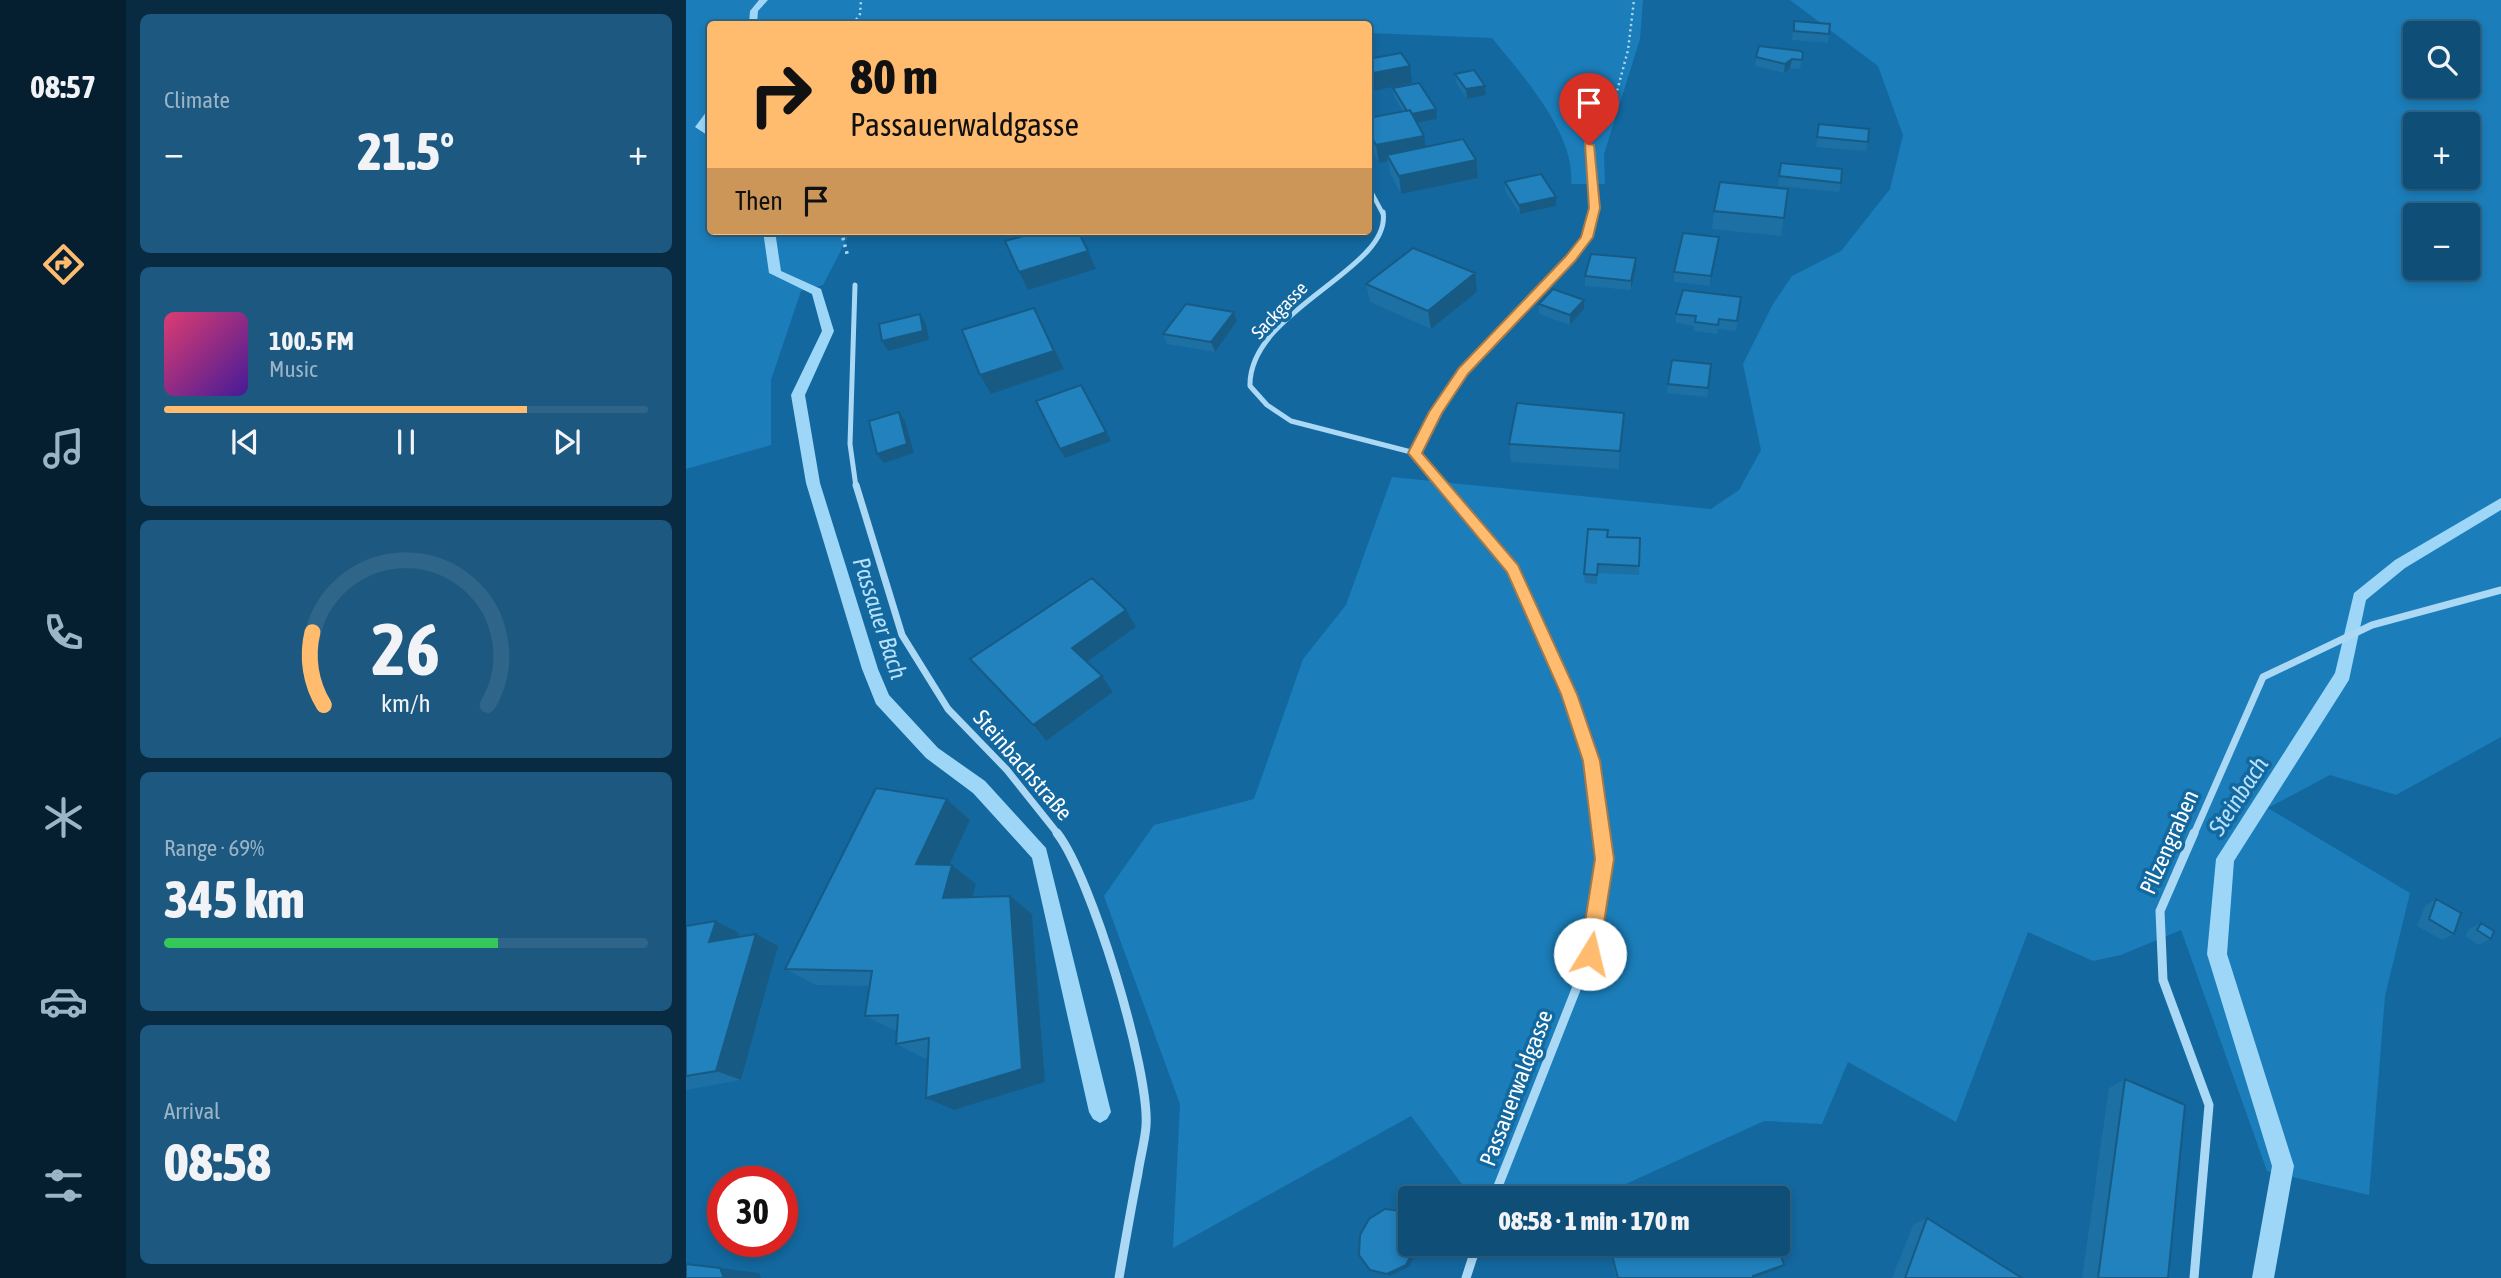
<!DOCTYPE html>
<html lang="en">
<head>
<meta charset="utf-8">
<style>
  body { margin:0; font-family:"Asap Condensed",sans-serif; background:#1c587f; color:#f1f3f6; height:100vh; display:flex; flex-direction:column; font-size:26px; white-space:nowrap }
  * { box-sizing:border-box; margin:0 }
  p { font-size:23px; color:#9bb4c6 }
  .icon { flex:none; width:38px; height:38px; fill:none; stroke:currentColor; stroke-width:2; stroke-linecap:round; stroke-linejoin:round }
  .map { position:relative; flex:1; overflow:hidden }
  .sheet { display:flex; flex-direction:column; gap:14px; padding:14px; background:#082b41; width:560px }
  .sheet>* { flex:none }
  .top-card { position:absolute; left:21px; top:21px; width:665px; height:214px; border-radius:7px; box-shadow:0 4px 10px #0003,0 0 0 2px #2e6589; background:#ffbc6e; color:#111; overflow:hidden }
  .controls { position:absolute; left:1717px; top:21px; display:grid; gap:14px }
  .controls a { display:grid; place-items:center; width:77px; height:77px; border-radius:7px; background:#0e4e77; box-shadow:0 4px 10px #0003,0 0 0 2px #2e6589; font-size:35px }
  .speed { position:absolute; left:21px; top:1166px; display:flex; gap:14px; font-size:35px; font-weight:700; text-align:center }
  .speed>* { display:grid; place-content:center; width:91px; height:91px; border-radius:50%; background:#0e4e77; box-shadow:0 4px 10px #0003,0 0 0 2px #2e6589; line-height:1 }
  .speed .limit { border:10px solid #d22; background:#fff; color:#111 }
  .pin { position:absolute; display:grid; place-items:center; width:60px; height:60px; color:#fff; margin:-72px -30px; border-radius:50% 50% 50% 0; rotate:-45deg; box-shadow:0 0 7px #0007 }
  .pin .icon { rotate:45deg }
  .me { position:absolute; width:77px; margin:-38px; rotate:9deg; stroke-linejoin:round; filter:drop-shadow(0 0 5px #0008) }
  .turn { display:flex; align-items:center; gap:24px; height:147px; padding:0 28px; font-size:32px }
  .turn .icon { width:91px; height:91px; stroke-width:2.5 }
  .turn b { display:block; font-size:49px; line-height:60px }
  .then { display:flex; align-items:center; height:66px; padding:0 28px; background:#0003; gap:14px; font-size:26px }
  .big { font-size:52px; font-weight:800; line-height:1.1 }
  .sheet .card { flex:1; display:flex; flex-direction:column; justify-content:center; gap:10px; min-width:0; padding:0 24px; border-radius:10px; background:#1c587f }
  .sheet .dial { align-items:center; gap:0 }
  .dial svg { height:182px; overflow:visible; fill:none; stroke:#2e6589; stroke-width:7; stroke-linecap:round; text-anchor:middle }
  .dial text { fill:#f1f3f6; stroke:none }
  .song { display:flex; align-items:center; gap:21px }
  .cover { width:84px; height:84px; border-radius:10px; background:linear-gradient(135deg,hsl(340 70% 55%),hsl(260 70% 35%)) }
  .played { height:7px; border-radius:4px; background:linear-gradient(90deg,#ffbc6e 75%,#2e6589 75%) }
  .keys { display:flex; justify-content:space-around; direction:ltr }
  .heat { display:flex; justify-content:space-between; align-items:center; font-size:38px; direction:ltr }
  .charge { height:10px; border-radius:5px; background:linear-gradient(90deg,#34c759 69%,#2e6589 0) }
  .trip { position:absolute; left:712px; top:1186px; width:392px; height:70px; border-radius:7px; background:#0e4e77; box-shadow:0 4px 10px #0003,0 0 0 2px #2e6589; font-weight:800; line-height:70px; text-align:center }
  main { display:flex; flex:1; min-height:0 }
  .menu { display:flex; flex-direction:column; width:126px; justify-content:space-around; align-items:center; background:#061f30; color:#9bb4c6 }
  .menu .icon { width:49px; height:49px }
  .menu .on { color:#ffbc6e }
  .menu b { font-size:32px; color:#f1f3f6 }
  .map>svg:first-child { display:block }
</style>
</head>
<body>
<main>
<nav class="menu">
<b>08:57</b>
<svg class="icon on" aria-label="directions" viewBox="0 0 24 24"><path d="M12 3l9 9-9 9-9-9zM9 14v-3h6M13 9l2 2-2 2"/></svg>
<svg class="icon" aria-label="music" viewBox="0 0 24 24"><path d="M9 18V5l10-2v13"/><circle cx="6" cy="18" r="3"/><circle cx="16" cy="16" r="3"/></svg>
<svg class="icon" aria-label="phone" viewBox="0 0 24 24"><path d="M5 4h4l2 5-3 2q2 4 5 5l2-3 5 2v4C11 20 4 13 5 4z"/></svg>
<svg class="icon" aria-label="climate" viewBox="0 0 24 24"><path d="M12 3v18M4 7l16 10M4 17L20 7"/></svg>
<svg class="icon" aria-label="car" viewBox="0 0 24 24"><path d="M5 17H2v-5l4-1 3-4h7l3 4 3 1v5h-3M9 17h6M6 11h13"/><circle cx="7" cy="17" r="2"/><circle cx="17" cy="17" r="2"/></svg>
<svg class="icon" aria-label="filters" viewBox="0 0 24 24"><path d="M4 7h16M4 17h16"/><circle cx="9" cy="7" r="2"/><circle cx="15" cy="17" r="2"/></svg>
</nav>
<section class="sheet">
<div class="card"><p>Climate</p>
<div class="heat"><a>−</a><b class="big">21.5°</b><a>+</a></div>
</div>
<div class="card">
<div class="song"><i class="cover"></i><div><b>100.5 FM</b><p>Music</p></div></div>
<div class="played"></div>
<div class="keys"><svg class="icon" aria-label="previous" viewBox="0 0 24 24"><path d="M18 5L8 12l10 7zM5 5v14"/></svg><svg class="icon" aria-label="pause" viewBox="0 0 24 24"><path d="M8 5v14M16 5v14"/></svg><svg class="icon" aria-label="next" viewBox="0 0 24 24"><path d="M6 5l10 7-10 7zM19 5v14"/></svg></div>
</div>
<div class="card dial"><svg viewBox="0 0 100 80">
<path d="M14 69A42 42 0 1 1 86 69"/>
<path d="M14 69A42 42 0 0 1 9 37" stroke="#ffbc6e"/>
<text x="50" y="56" font-size="32" font-weight="700">26</text>
<text x="50" y="72" font-size="11">km/h</text>
</svg></div>
<div class="card"><p>Range · 69%</p><b class="big">345 km</b><div class="charge"></div></div>
<div class="card"><p>Arrival</p><b class="big">08:58</b></div>
</section>
<div class="map">
<svg width="1815" height="1278" viewBox="0 0 1815 1278">
  <rect width="100%" height="100%" fill="#13689f"/>
  <path fill="#1b7db9" fill-rule="evenodd" d="M0 0H957L954 39 918 154 919 184H885C890 134 836 75 806 38L683 33 682 24H24V231H165L137 285 115 291 85 380V445L0 469Z
    M1104 0H1815V737L1710 795 1644 775 1582 808 1724 893 1699 996 1683 1195 1581 1171 1495 930 1435 955 1407 961 1342 932 1270 1122 1162 1062 1136 1124 1078 1121 907 1199H787L725 1116 487 1248 494 1104 418 896 468 825 568 799 617 659 660 605 706 477 1025 509 1053 490 1075 450 1057 364 1087 304 1106 276 1155 251 1204 189 1217 135 1192 66ZM1729 33H1782V86H1729ZM1729 124H1782V177H1729ZM1729 215H1782V268H1729Z"/>
  <g fill="none" stroke-linecap="round" stroke-linejoin="round">
    <path fill="#9dd6f7" fill-rule="evenodd" d="M73 0H82L72 11 71 24H63L64 11Z
      M24 110V119L20 126 24 130V137L9 127 21 111Z
      M77 231H89L95 271 135 289 148 331 119 395 134 483 192 669 203 695 252 748 299 781 360 848 425 1112 421 1119 414 1123 407 1119 403 1112 346 858 287 793 240 758 190 704 176 669 120 483 105 395 136 331 126 294 83 273Z
      M1815 498V510L1719 568 1680 600 1663 680 1548 861 1541 954 1608 1166 1588 1278H1566L1586 1166 1521 954 1530 859 1649 673 1668 593 1709 560Z"/>
    <path stroke="#abd8f4" stroke-width="2.5" stroke-dasharray="2 3.5" stroke-linecap="butt" d="M167 24 174 14 175 0
      M920 121 925 114 942 50 948 0"/>
    <path stroke="#abd8f4" stroke-width="3.5" stroke-dasharray="2.5 4.5" stroke-linecap="butt" d="M155 231 162 257"/>
    <path stroke="#abd8f4" stroke-width="4.5" d="M903 145 908 214
      M682 186 697 214"/>
    <path stroke="#abd8f4" stroke-width="5" d="M697 212C707 269 562 310 564 386L581 405 605 421 729 453
      M169 285 164 444 170 487
      M757 487 729 453 749 412 777 371 884 259 901 237 908 212"/>
    <path stroke="#abd8f4" stroke-width="7" d="M170 485 216 635 262 709 321 770 372 834
      M756 485 827 569 883 694 906 761 916 834
      M1508 834 1577 677 1686 625 1815 590"/>
    <path stroke="#abd8f4" stroke-width="9" d="M371 833C405 876 464 1071 460 1126 459 1141 454 1158 452 1173 445 1208 439 1243 433 1278
      M807 1199 904 954 919 859 916 833
      M780 1278 791 1244
      M1508 1278 1523 1105 1477 980 1474 911 1508 833"/>
  </g>
  <path fill="#1c70a3" d="M1108 21 1143 34 1142 43 1106 40Z
    M1117 53 1114 69 1104 68 1098 73 1069 66 1070 57Z
    M769 74 799 86 800 95 781 99 770 83Z
    M707 88 751 119 731 123 740 147 792 178 715 194 704 173 702 161 693 163 682 142V118L717 111 708 97Z
    M1133 124 1182 142 1180 151 1130 147Z
    M1095 163 1155 183 1153 192 1092 186Z
    M819 182 870 206 834 214 819 191Z
    M1102 189 1095 236 1026 229 1028 211Z
    M1032 247 1024 286 988 282V272Z
    M950 258V267L945 290 899 286V276Z
    M680 284 791 292 745 329 684 302Z
    M1055 297 1050 331 1032 329 1031 334 1008 331V326L990 323V314Z
    M898 300V309L884 325 853 314V304Z
    M548 312 551 321 529 352 481 344 477 334Z
    M1025 364 1021 397 981 393 982 384Z
    M938 413 937 431 933 469 825 462 823 444Z
    M922 537 954 538 953 575 912 573 911 584 899 583 898 574Z
    M450 627 401 662 427 692 360 741 284 659Z
    M261 799 284 820 263 865H266L290 884 286 897 346 914 359 1082 268 1110 240 1098 242 1057 238 1058 210 1044 211 1030H208L179 1016 184 986 130 985 99 969Z
    M1750 899 1768 934 1756 940 1731 926 1739 906Z
    M30 921 53 933 52 937 92 946 55 1080 0 1090V926Z
    M1795 923 1805 939 1792 945 1779 936 1783 929Z
    M1439 1079 1482 1278H1396L1423 1088Z
    M1241 1218 1336 1278H1206L1227 1225Z
    M922 1244H1091L1092 1269 1067 1278H930Z"/>
  <path fill="#175b85" d="M1106 59 1104 68 1098 73 1099 64Z
    M724 66 726 83 682 92V74Z
    M799 86 800 95 781 99 780 89Z
    M750 109 751 119 725 124 723 115Z
    M738 136 741 154 701 155 702 161 693 163 690 145Z
    M790 160 792 178 715 194 713 176Z
    M870 197V206L834 214 833 205Z
    M1033 237 1032 247 1024 286 1025 276Z
    M402 251 410 269 342 290 333 272Z
    M950 258V267L945 290V281Z
    M789 273 791 292 745 329 742 311Z
    M898 300V309L884 325V315Z
    M348 308 378 369 305 394 294 375Z
    M548 312 551 321 529 352 525 342Z
    M234 314 240 324 243 340 202 351 196 341Z
    M213 412 219 421 228 453 198 463 191 454Z
    M938 413 937 431 933 469 934 451Z
    M420 432 425 441 379 458 374 449Z
    M440 610 450 627 398 664 386 648Z
    M416 676 427 692 360 741 347 725Z
    M261 799 284 820 255 883 230 864Z
    M266 865 290 884 281 916 257 898Z
    M324 896 346 914 359 1082 268 1110 240 1098Z
    M30 921 53 933 47 954 23 942Z
    M70 934 92 946 55 1080 30 1071Z
    M730 1244H732L733 1247 723 1267 704 1276 701 1274Z
    M1098 1265 1092 1269 1067 1278V1276Z
    M34 1268 73 1273 75 1278H38Z"/>
  <path fill="#2182be" stroke="#175b85" stroke-width="2" d="M1108 21 1144 24 1143 34 1108 31Z
    M1073 46 1115 51 1117 53 1116 60 1106 59 1099 64 1070 57Z
    M682 48 688 58 715 53 724 66 682 74Z
    M788 70 799 86 780 89 769 74Z
    M733 83 750 109 726 114 724 110 721 111 707 88Z
    M724 110 738 136 690 145 682 131V118Z
    M1133 124 1183 129 1182 142 1131 137Z
    M777 139 790 160 713 176 701 155Z
    M1095 163 1156 169 1155 183 1093 176Z
    M855 174 870 197 833 205 819 182Z
    M1034 182 1102 189 1098 218 1028 211Z
    M356 231H392L402 251 333 272 319 241Z
    M997 233 1033 237 1025 276 988 272Z
    M727 248 789 273 742 311 680 284Z
    M905 254 950 258 945 281 899 276Z
    M867 289 898 300 884 315 853 304Z
    M997 290 1055 297 1051 321 1033 319 1032 325 1009 322 1010 316 990 314Z
    M500 304 548 312 525 342 477 334Z
    M348 308 368 351 294 375 276 330Z
    M234 314 237 331 196 341 193 324Z
    M986 360 1025 364 1022 388 982 384Z
    M395 385 420 432 374 449 350 401Z
    M831 403 938 413 934 451 823 444Z
    M213 412 221 444 191 454 183 421Z
    M902 529 922 530 921 537 954 538 953 566 912 564 911 575 898 574Z
    M406 578 440 610 386 648 416 676 347 725 284 659Z
    M190 788 261 799 230 864 266 865 257 898 324 896 336 1069 240 1098 243 1038 210 1044 212 1015 179 1016 186 971 99 969Z
    M1750 899 1775 913 1768 934 1743 919Z
    M30 921 23 942 70 934 30 1071 0 1076V926Z
    M1795 923 1808 931 1805 939 1791 930Z
    M1439 1079 1499 1105 1482 1278H1412Z
    M1073 1190 1076 1199H1045Z
    M699 1209 715 1211 724 1221V1244L730 1245 720 1265 701 1274 684 1270 673 1255 674 1235 683 1219Z
    M1241 1218 1336 1278H1219Z
    M923 1244H1091L1098 1265 1067 1276V1278H932Z
    M0 1264 34 1268 38 1278H0Z"/>
  <path fill="#ffbc6e" stroke="#a67a48" stroke-width="2" d="M899 143 908 145 914 208 907 237 889 261 782 374 756 413 736 453 832 565 891 694 914 761 928 859 913 954 911 960 904 963 897 960 894 954 909 859 897 761 875 694 821 572 722 453 743 412 773 368 880 256 895 237 903 208Z"/>
  <g text-anchor="middle" dominant-baseline="central" stroke-width="7" stroke-linejoin="round" paint-order="stroke">
    <g font-size="19" fill="#fff" stroke="#13689f">
      <text transform="translate(593 310) rotate(-46)">Sackgasse</text>
    </g>
    <g font-size="23" fill="#fff" stroke="#13689f">
      <text transform="translate(337 765) rotate(49)">Steinbachstraße</text>
      <text transform="translate(1483 842) rotate(-66)">Pilzengraben</text>
      <text transform="translate(830 1088) rotate(-69)">Passauerwaldgasse</text>
    </g>
    <g font-size="24" font-style="italic" fill="#b7e1fa" stroke="#13689f">
      <text transform="translate(194 618) rotate(72)">Passauer Bach</text>
      <text transform="translate(1552 796) rotate(-57)">Steinbach</text>
    </g>
  </g>
</svg>
<div class="controls">
<a><svg class="icon" aria-label="search" viewBox="0 0 24 24"><circle cx="10" cy="10" r="6"/><path d="M15 15l6 6"/></svg></a>
<a>+</a>
<a>−</a>
</div>
<div class="speed"><div class="limit">30</div></div>
<div class="pin" style="left:903px;top:145px;background:#d93025"><svg class="icon" aria-label="arrive" viewBox="0 0 24 24"><path d="M6 21V4h12l-3 4 3 4H6"/></svg></div>
<svg class="me" style="left:904px;top:954px" viewBox="-20 -20 40 40"><circle r="19" fill="#fff"/><path d="M0-13L10 11 0 6-10 11z" fill="#ffbc6e"/></svg>
<div class="trip">08:58 · 1 min · 170 m</div>
<div class="top-card">
<div class="turn"><svg class="icon" aria-label="right" viewBox="0 0 24 24"><path d="M7 20v-9h11M14 6l5 5-5 5"/></svg><div><b>80 m</b>Passauerwaldgasse</div></div>
<div class="then">Then<svg class="icon" aria-label="arrive" viewBox="0 0 24 24"><path d="M6 21V4h12l-3 4 3 4H6"/></svg></div>
</div>
</div>
</main>
</body>
</html>
